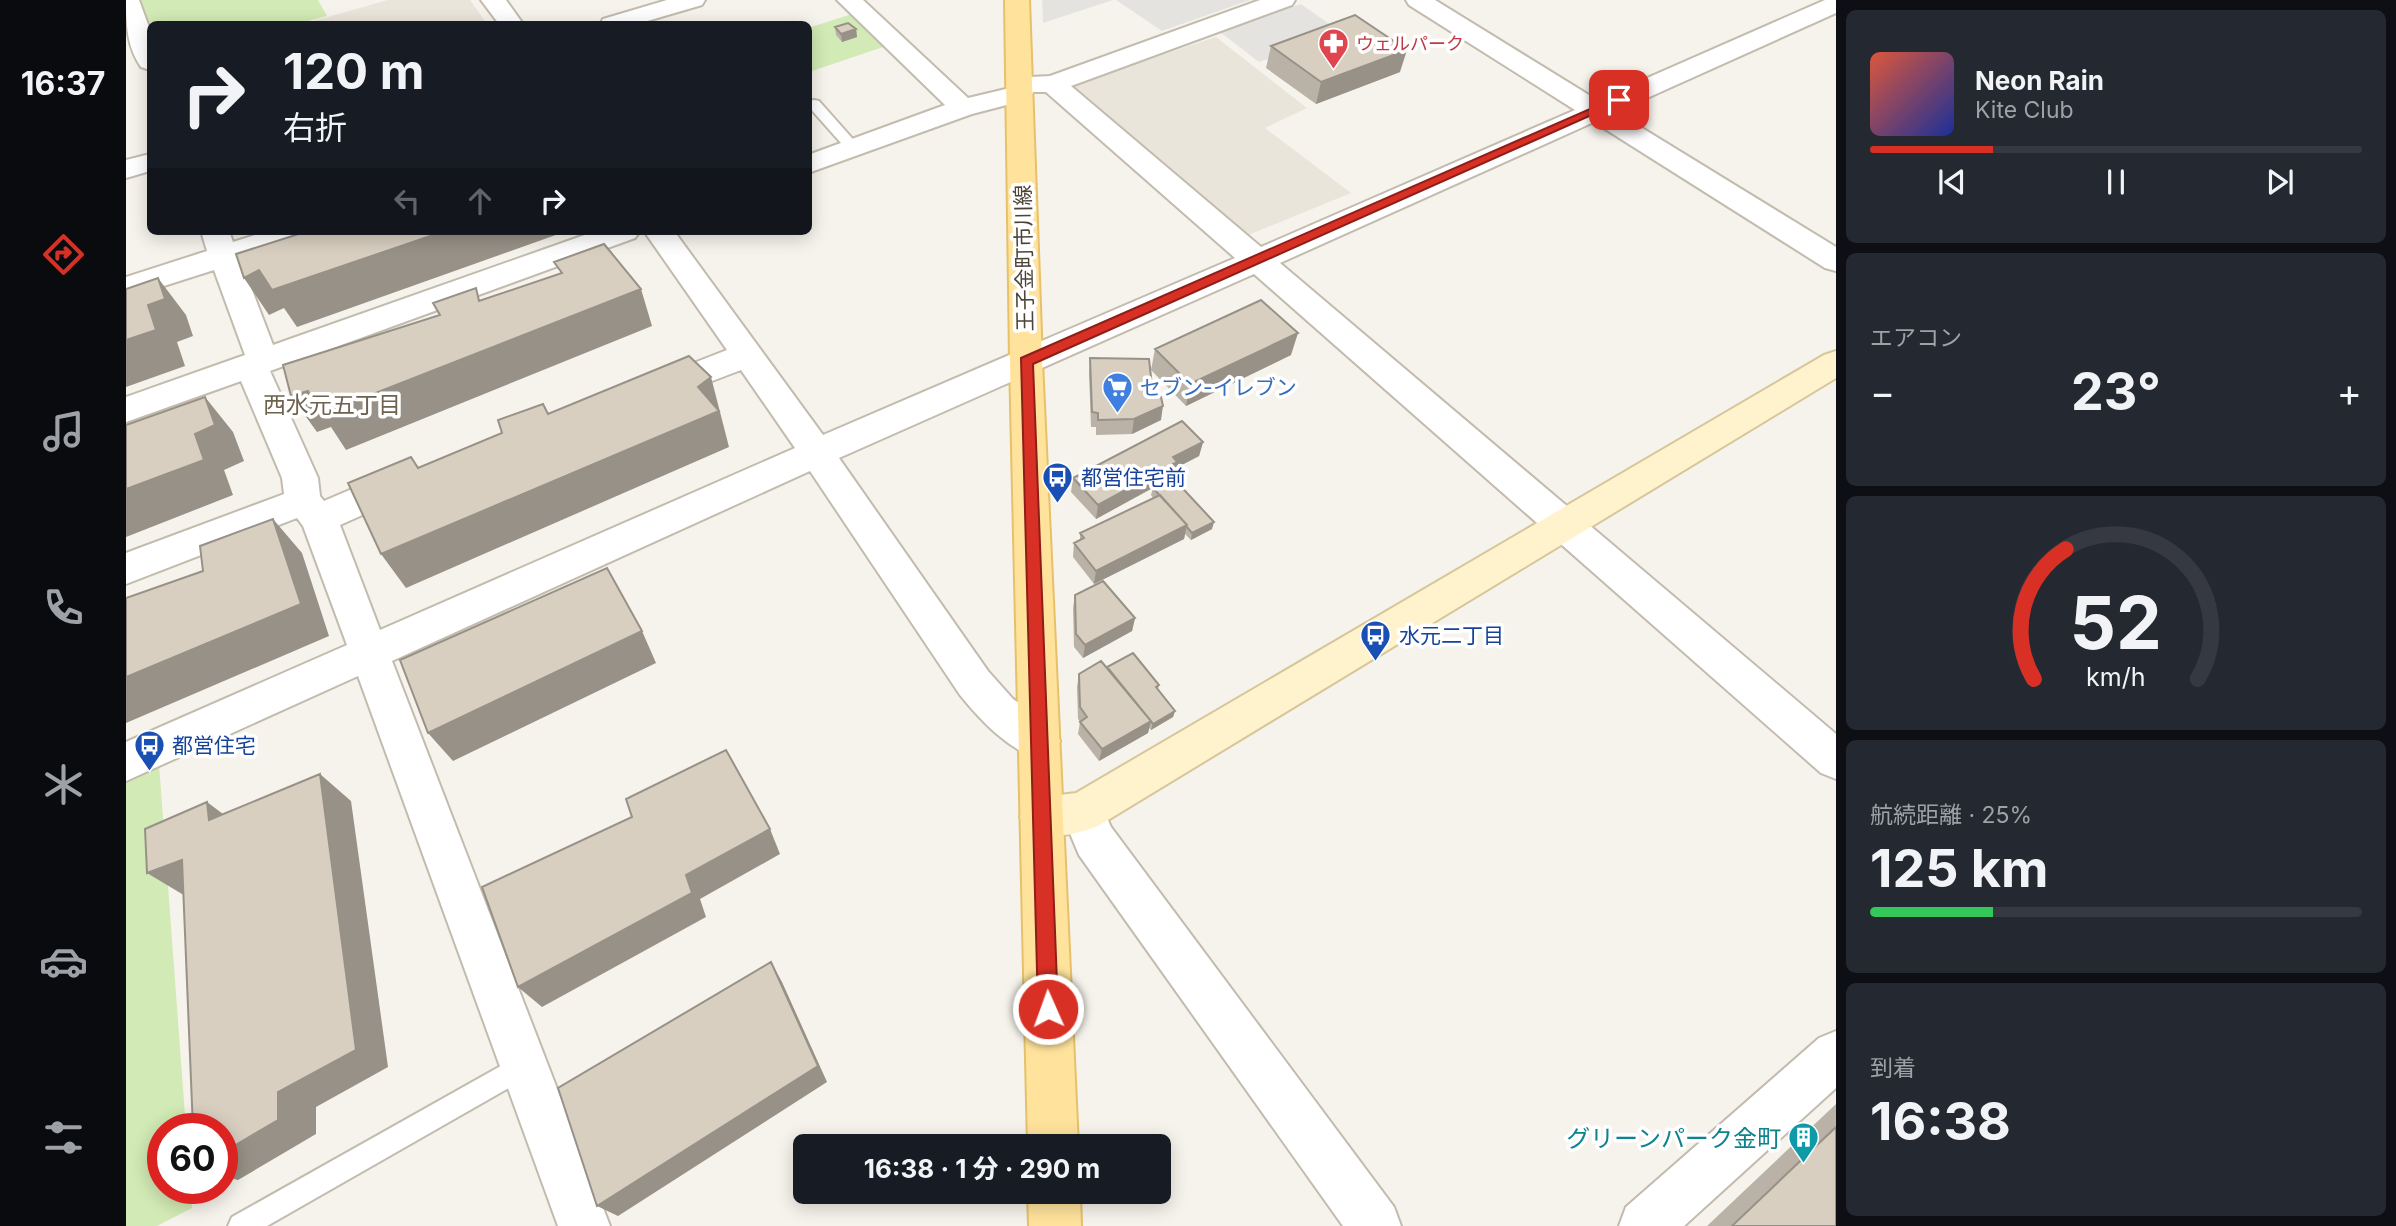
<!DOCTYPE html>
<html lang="ja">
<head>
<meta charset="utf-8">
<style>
  body { margin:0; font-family:Inter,"Noto Sans JP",sans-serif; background:#242831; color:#f1f3f6; height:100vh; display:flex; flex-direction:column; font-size:26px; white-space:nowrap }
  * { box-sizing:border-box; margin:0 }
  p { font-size:23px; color:#9ea1a6 }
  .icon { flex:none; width:38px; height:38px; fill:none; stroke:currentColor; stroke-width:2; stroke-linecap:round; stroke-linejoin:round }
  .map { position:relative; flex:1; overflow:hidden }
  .drawer { display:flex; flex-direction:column; gap:10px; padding:10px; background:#0d0f14; width:560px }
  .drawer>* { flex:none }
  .banner { position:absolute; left:21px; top:21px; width:665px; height:214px; border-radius:10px; box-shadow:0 4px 18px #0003; background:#171b24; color:#f1f3f6; overflow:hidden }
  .speed { position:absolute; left:21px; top:1113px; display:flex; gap:14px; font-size:35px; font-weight:700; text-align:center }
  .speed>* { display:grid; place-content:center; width:91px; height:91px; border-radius:50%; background:#171b24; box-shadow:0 4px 18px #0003; line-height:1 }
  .speed .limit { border:10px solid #d22; background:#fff; color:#111 }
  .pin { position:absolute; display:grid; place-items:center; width:60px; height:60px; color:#fff; margin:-30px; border-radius:14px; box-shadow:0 4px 10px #0006 }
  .me { position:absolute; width:77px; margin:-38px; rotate:358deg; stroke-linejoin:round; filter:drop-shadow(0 0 5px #0008) }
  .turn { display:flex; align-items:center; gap:24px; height:147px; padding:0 21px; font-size:32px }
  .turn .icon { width:91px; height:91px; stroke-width:2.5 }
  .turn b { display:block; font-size:49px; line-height:60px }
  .lanes { display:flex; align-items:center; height:66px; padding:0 21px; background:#0003; justify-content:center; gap:35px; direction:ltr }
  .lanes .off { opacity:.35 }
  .big { font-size:52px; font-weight:700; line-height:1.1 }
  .drawer .tile { flex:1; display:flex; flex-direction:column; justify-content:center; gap:10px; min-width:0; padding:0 24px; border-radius:10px; background:#242831 }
  .drawer .dial { align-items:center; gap:0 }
  .dial svg { height:182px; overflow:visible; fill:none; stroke:#363941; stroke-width:7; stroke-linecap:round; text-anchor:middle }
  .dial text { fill:#f1f3f6; stroke:none }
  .song { display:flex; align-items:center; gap:21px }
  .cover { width:84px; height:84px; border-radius:10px; background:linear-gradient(135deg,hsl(10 70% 55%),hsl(230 70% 35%)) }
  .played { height:7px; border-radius:4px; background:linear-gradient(90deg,#d93025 25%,#363941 25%) }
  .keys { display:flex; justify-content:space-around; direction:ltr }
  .heat { display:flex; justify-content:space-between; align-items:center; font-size:38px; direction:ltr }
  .charge { height:10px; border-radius:5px; background:linear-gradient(90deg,#34c759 25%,#363941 0) }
  .trip { position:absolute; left:667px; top:1134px; width:378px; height:70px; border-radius:10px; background:#171b24; box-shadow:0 4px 18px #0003; font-weight:700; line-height:70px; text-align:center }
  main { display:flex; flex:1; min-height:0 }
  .tab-bar { display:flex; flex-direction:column; width:126px; justify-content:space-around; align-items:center; background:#090b0e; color:#9ea1a6 }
  .tab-bar .icon { width:49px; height:49px }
  .tab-bar .selected { color:#d93025 }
  .tab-bar b { font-size:32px; color:#f1f3f6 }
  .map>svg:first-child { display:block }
</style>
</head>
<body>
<main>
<nav class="tab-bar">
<b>16:37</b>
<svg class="icon selected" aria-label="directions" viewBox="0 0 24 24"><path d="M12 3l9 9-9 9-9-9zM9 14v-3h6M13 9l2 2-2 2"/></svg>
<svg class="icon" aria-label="music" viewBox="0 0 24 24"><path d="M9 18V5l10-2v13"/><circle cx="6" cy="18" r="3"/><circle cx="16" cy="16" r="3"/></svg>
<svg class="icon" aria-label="phone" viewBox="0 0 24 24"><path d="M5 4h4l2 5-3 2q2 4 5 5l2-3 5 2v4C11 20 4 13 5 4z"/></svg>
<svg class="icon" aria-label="climate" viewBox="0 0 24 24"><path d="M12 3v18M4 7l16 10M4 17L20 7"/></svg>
<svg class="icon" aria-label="car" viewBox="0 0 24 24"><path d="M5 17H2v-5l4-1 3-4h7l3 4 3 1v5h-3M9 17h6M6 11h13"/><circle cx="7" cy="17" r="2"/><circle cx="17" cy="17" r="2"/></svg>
<svg class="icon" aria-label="filters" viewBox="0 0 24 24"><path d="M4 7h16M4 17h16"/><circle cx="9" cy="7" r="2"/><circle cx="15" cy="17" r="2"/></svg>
</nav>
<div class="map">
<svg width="1710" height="1226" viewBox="0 0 1710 1226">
  <rect width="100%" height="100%" fill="#f6f3ec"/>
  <path fill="#eae5da" d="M262 0H344L361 24H177Z
    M1090 37 1181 108 1139 128 1225 193 1120 236 946 85Z"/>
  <path fill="#d2eab5" d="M12 0H192L201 16 171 24H24V34Z
    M726 14 757 47 683 72 682 28Z
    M33 764 60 1129H37V1188H65L66 1208 31 1226H0V779Z"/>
  <path fill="#e5e3e0" d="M916 0H987L917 23Z
    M990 0H1124L1036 31Z
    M1175 4 1216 33 1133 62 1094 32Z"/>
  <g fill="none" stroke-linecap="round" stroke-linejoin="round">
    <defs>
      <path id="lane" d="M688 100 693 101 733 146V152H723L683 107V101Z
        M398 1053 407 1056 410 1065 407 1074 141 1226H102L106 1217Z"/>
      <path id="street" d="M0 0H13L24 30V70L15 67C1 47 0 24 0 0Z
        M355 0H380L397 24H373Z
        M541 0H579L576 5 511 24H474L477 19Z
        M711 0H737L842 98 884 88 881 84 885 78 924 76 1134 0H1169L1166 5 945 86 1135 247 1449 110 1283 5 1280 0H1309L1471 100 1699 0H1710V13L1490 112 1710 247V271L1699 268 1468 122 1154 263 1710 734V779L1695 773 1128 274 713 458 862 671 887 699 928 728 934 741 928 754 913 760C880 747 856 722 834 695L684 471 266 661 484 1226H432L232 676 0 781V742L221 645 177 526 171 518 0 584V553L158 494 156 478 115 381 0 422V397L119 355 88 270 0 298V277L81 251 75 231H103L107 242 142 231H188L183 238 115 261 147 345 470 231H514L509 238 144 371 192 478 194 496 198 501 277 467 290 471 295 481 290 491 214 525 254 630 669 448 615 370 531 402 519 398 514 390 519 382 601 350 518 231H548L697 435 1109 258 920 92H907L904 99 846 114 682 173V155L819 105Z
        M24 154V171L0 178V160Z
        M957 792 972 798 985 827 1268 1207 1275 1226H1217L953 855 935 812 942 798Z
        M1710 1031V1088L1558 1226H1493L1500 1207 1693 1038Z"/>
      <path id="secondary" d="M1710 351V378L972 826C949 835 924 840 901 831L894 817 901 803 916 797 950 793 1698 355Z"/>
      <path id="primary" d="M879 0H903L916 361 952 1146H902L884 361Z
        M902 1192H954L955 1226H903Z"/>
    </defs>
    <use href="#lane" stroke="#c2bbae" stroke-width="4"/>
    <use href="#street" stroke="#c2bbae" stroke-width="4"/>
    <use href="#secondary" stroke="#d6c79b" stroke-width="4"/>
    <use href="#primary" stroke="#e6c16a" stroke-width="4"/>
    <use href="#lane" fill="#fff" fill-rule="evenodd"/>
    <use href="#street" fill="#fff" fill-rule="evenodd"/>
    <use href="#secondary" fill="#fff3cd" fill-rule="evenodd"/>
    <use href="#primary" fill="#ffe39c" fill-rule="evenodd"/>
  </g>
  <path fill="#bab2a6" d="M709 27 730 29 731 37 716 42 710 35Z
    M1145 46 1274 72 1190 104 1140 68Z
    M1029 349 1165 355 1060 406 1025 370Z
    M964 358 1027 395 1035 420 1006 434 970 435V427H965L963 373Z
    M1077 442 1073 456 1050 468 1048 476 1027 488 1086 529 1065 540 1059 534 1058 539 968 584 947 557 948 543 954 541V533L1027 498 1025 495 1027 488 970 519 945 492 947 478Z
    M949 595 1009 618 1006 631 957 658 948 647 947 608Z
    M981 668 1033 685 1032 690 1049 711 1047 717 1025 730 1023 728 1022 733 973 761 952 734 954 722 952 719 951 687 953 674Z
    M1710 1104V1226H1581Z"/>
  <path fill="#979187" d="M730 29 731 37 716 42 715 34Z
    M1281 50 1274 72 1190 104 1195 82Z
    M319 231H441L171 327 158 308 143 315 118 278 133 270Z
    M32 278 60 315 67 336 51 342 59 366 0 387V340L22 305Z
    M515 289 526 326 220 450 205 427 191 432 165 396Z
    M1172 333 1165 355 1060 406 1064 384Z
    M585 377 603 447 280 588 255 554 572 387Z
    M79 397 107 432 118 461 98 470 107 495 0 537V489L69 434Z
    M1037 406 1035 420 1006 434 1008 419Z
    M1077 442 1073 456 1050 468 1048 476 970 519 972 505 1047 457Z
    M147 519 176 553 203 636 0 723V677Z
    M1088 522 1086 529 1065 540 1066 533Z
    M1061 525 1058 539 968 584 970 571Z
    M1009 618 1006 631 957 658 959 645Z
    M516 631 530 663 327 761 302 733Z
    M1049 711 1047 717 1025 730 1027 724Z
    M1025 721 1022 733 973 761 976 749Z
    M194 774 225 801 262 1067 190 1107V1134L112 1180 96 1176V1153Z
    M81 802 117 829 83 820Z
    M644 829 654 854 574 899 580 917 416 1007 392 987 560 875Z
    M56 860 61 897 21 873Z
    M645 962 656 982 701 1082 492 1216 471 1206Z"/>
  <path fill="#d8cfc1" stroke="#979187" stroke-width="2" d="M1229 15 1281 50 1195 82 1145 46Z
    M722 23 730 29 715 34 709 27Z
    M182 231H319L146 290 133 270 118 278 110 254Z
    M478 244 515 289 196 414 182 391 165 396 157 365 314 315 307 303 350 288 353 301 436 273 428 262Z
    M32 278 39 299 22 305 30 330 0 340V289Z
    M1135 300 1172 333 1064 384 1029 349Z
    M563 356 585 377 572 387 593 411 255 554 222 483 285 457 292 468 376 433 372 420 417 404 422 414Z
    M964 358 1023 359 1027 395 1035 397 1037 406 1008 419 972 420V413L966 412Z
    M79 397 89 425 69 434 78 460 0 489V425Z
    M1056 421 1077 442 1047 457 1051 462 972 505 947 478Z
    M1047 478 1088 522 1066 533 1060 526 1061 525 1027 488Z
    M1034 495 1061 525 970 571 948 543 958 538 954 533Z
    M147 519 175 604 0 677V598L77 571 74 546Z
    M481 568 516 631 302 733 274 660Z
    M977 581 1009 618 959 645 950 634 949 595Z
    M1007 653 1033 685 1030 687 1049 711 1027 724 1025 721 981 667Z
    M975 661 1025 721 976 749 954 722 961 717 954 707 953 674Z
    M600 750 644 829 560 875 566 893 392 987 356 887 506 817 500 799Z
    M194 774 230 1050 152 1092V1120L96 1153V1129H67L56 860 21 873 19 829 81 802 83 820Z
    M645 962 692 1066 471 1206 432 1088Z
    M1710 1127V1226H1606Z"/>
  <path fill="#d93025" stroke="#8d1f18" stroke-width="2" d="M1489 98 1499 100 907 364 932 1009 929 1016 922 1019 915 1016 912 1009 895 358Z"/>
  <defs>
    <symbol id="pharmacy-pin" viewBox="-11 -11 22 30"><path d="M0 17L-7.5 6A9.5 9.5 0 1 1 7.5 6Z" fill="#e0444e" stroke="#fff"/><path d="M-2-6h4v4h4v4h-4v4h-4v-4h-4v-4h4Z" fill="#fff"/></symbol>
    <symbol id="supermarket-pin" viewBox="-11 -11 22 30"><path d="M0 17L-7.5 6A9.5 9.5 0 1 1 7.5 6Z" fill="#3f7fe0" stroke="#fff"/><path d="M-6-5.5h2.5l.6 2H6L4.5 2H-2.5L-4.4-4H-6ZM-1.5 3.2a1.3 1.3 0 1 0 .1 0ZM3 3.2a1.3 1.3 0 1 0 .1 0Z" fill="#fff"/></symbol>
    <symbol id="bus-pin" viewBox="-11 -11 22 30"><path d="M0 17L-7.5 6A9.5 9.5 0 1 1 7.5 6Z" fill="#1a4fb4" stroke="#fff"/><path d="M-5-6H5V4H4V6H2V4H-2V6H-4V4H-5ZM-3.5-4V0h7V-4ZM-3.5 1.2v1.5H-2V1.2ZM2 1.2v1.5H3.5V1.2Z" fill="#fff"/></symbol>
    <symbol id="building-pin" viewBox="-11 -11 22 30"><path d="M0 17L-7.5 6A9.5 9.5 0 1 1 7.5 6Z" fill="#0f9aa8" stroke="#fff"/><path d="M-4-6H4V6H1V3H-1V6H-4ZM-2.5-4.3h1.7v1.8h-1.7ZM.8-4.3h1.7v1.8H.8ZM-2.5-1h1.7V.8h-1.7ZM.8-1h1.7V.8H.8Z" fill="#fff"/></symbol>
  </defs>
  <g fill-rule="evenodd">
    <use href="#pharmacy-pin" x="1190" y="26" width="35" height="47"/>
    <use href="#supermarket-pin" x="974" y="370" width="35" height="47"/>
    <use href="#bus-pin" x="914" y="460" width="35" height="47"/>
    <use href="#bus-pin" x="1232" y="618" width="35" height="47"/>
    <use href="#bus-pin" x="6" y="728" width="35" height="47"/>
    <use href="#building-pin" x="1660" y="1120" width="35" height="47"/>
  </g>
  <g text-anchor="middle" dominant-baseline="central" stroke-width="7" stroke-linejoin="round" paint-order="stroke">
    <g font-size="18" fill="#be3a42" stroke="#fff" text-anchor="start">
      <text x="1230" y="43">ウェルパーク</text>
    </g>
    <g font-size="21" fill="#4b4439" stroke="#fff">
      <text transform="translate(898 258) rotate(-91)">王子金町市川線</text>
    </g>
    <g font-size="21" fill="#366cbe" stroke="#fff" text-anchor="start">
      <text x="1014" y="387">セブン-イレブン</text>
    </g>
    <g font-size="21" fill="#164399" stroke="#fff" text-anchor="start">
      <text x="955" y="477">都営住宅前</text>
      <text x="1273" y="635">水元二丁目</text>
      <text x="46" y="745">都営住宅</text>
    </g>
    <g font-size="23" fill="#6e6250" stroke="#fff">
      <text x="206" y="405">西水元五丁目</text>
    </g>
    <g font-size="24" fill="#0d838f" stroke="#fff" text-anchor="end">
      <text x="1655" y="1138">グリーンパーク金町</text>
    </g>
  </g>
</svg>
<div class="speed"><div class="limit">60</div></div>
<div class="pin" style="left:1493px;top:100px;background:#d93025"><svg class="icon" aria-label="arrive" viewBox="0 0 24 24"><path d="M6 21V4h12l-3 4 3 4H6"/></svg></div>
<svg class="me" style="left:922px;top:1009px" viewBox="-20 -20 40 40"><circle r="17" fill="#d93025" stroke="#fff" stroke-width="3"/><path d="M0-11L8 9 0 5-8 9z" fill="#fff"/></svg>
<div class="trip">16:38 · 1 分 · 290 m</div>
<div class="banner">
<div class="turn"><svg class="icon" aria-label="right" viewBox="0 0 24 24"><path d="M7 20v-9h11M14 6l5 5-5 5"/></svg><div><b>120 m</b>右折</div></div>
<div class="lanes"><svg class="icon off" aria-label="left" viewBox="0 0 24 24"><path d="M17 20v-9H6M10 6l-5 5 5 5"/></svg><svg class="icon off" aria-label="ahead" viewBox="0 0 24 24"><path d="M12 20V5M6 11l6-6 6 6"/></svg><svg class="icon" aria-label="right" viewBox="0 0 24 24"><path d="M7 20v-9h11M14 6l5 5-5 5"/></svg></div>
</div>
</div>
<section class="drawer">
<div class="tile">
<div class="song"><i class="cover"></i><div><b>Neon Rain</b><p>Kite Club</p></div></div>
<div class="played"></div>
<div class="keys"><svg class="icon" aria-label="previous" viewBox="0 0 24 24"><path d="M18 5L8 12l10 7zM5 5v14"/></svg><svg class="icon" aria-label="pause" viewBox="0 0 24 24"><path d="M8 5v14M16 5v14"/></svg><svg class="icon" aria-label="next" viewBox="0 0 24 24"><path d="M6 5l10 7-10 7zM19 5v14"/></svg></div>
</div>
<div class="tile"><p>エアコン</p>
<div class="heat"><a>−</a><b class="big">23°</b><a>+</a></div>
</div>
<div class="tile dial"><svg viewBox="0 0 100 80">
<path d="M14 69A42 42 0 1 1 86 69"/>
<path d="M14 69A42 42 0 0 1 28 12" stroke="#d93025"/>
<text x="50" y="56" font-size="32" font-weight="700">52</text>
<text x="50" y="72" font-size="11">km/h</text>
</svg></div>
<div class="tile"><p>航続距離 · 25%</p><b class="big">125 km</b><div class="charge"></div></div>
<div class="tile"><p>到着</p><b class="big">16:38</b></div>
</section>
</main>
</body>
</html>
